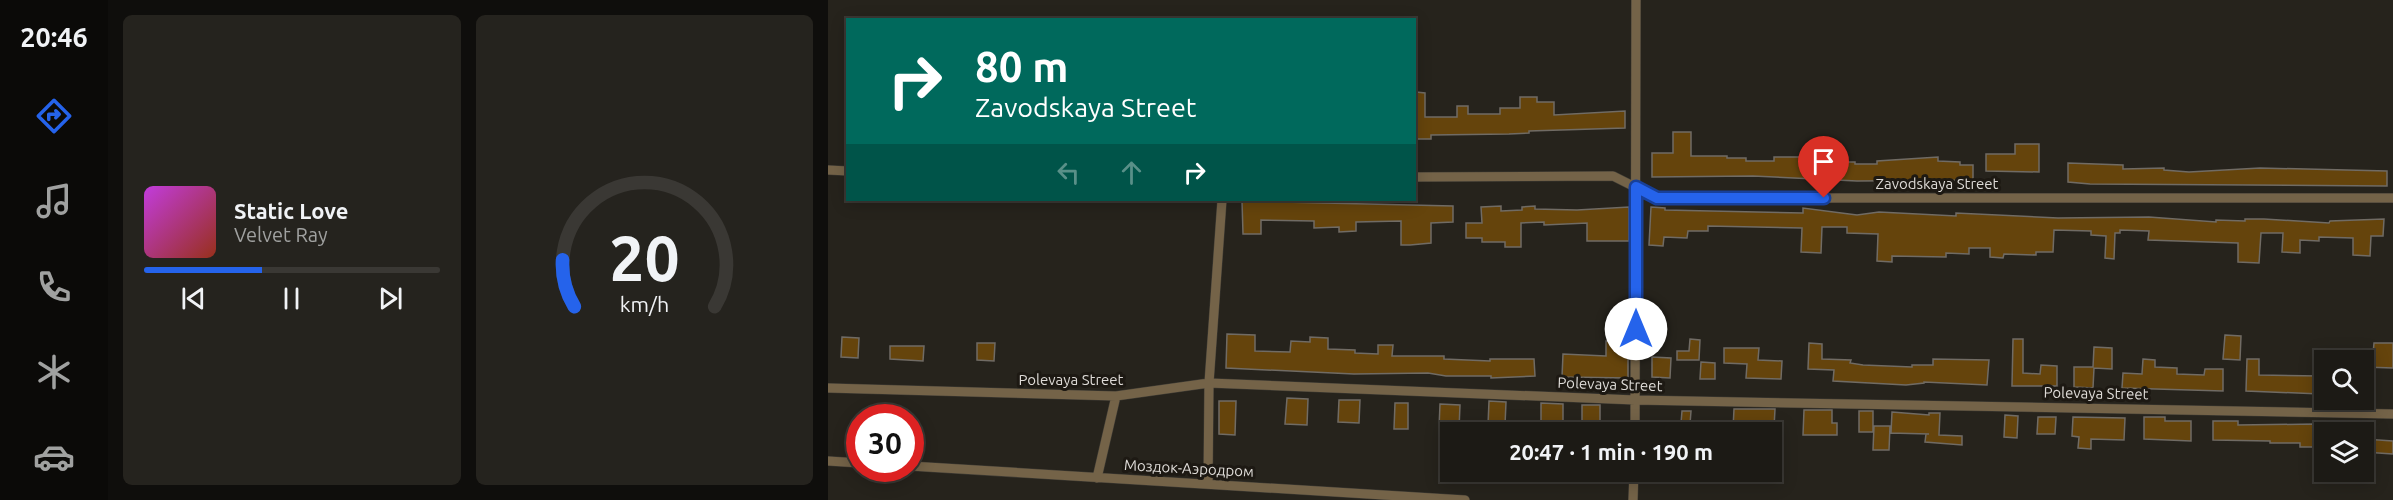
<!DOCTYPE html>
<html lang="en">
<head>
<meta charset="utf-8">
<style>
  body { margin:0; font-family:Ubuntu,sans-serif; background:#25231e; color:#f1f3f6; height:100vh; display:flex; flex-direction:column; font-size:22px; white-space:nowrap }
  * { box-sizing:border-box; margin:0 }
  p { font-size:20px; color:#a0a1a0 }
  .icon { flex:none; width:33px; height:33px; fill:none; stroke:currentColor; stroke-width:2; stroke-linecap:round; stroke-linejoin:round }
  .map { position:relative; flex:1; overflow:hidden }
  .sheet { display:flex; flex-direction:column; gap:15px; padding:15px; background:#0f0e0c; width:720px }
  .sheet>* { flex:none }
  .guide { position:absolute; left:18px; top:18px; width:570px; height:183px; border-radius:0px; box-shadow:0 3px 15px #0003,0 0 0 2px #3a3834; background:#00695c; color:#fff; overflow:hidden }
  .buttons { position:absolute; left:1486px; top:350px; display:grid; gap:12px }
  .buttons a { display:grid; place-items:center; width:60px; height:60px; border-radius:0px; background:#1c1a15; box-shadow:0 3px 15px #0003,0 0 0 2px #3a3834; font-size:30px }
  .speed { position:absolute; left:18px; top:404px; display:flex; gap:12px; font-size:30px; font-weight:700; text-align:center }
  .speed>* { display:grid; place-content:center; width:78px; height:78px; border-radius:50%; background:#1c1a15; box-shadow:0 3px 15px #0003,0 0 0 2px #3a3834; line-height:1 }
  .speed .limit { border:9px solid #d22; background:#fff; color:#111 }
  .pin { position:absolute; display:grid; place-items:center; width:51px; height:51px; color:#fff; margin:-62px -26px; border-radius:50% 50% 50% 0; rotate:-45deg; box-shadow:0 0 6px #0007 }
  .pin .icon { rotate:45deg }
  .me { position:absolute; width:66px; margin:-33px; rotate:0deg; stroke-linejoin:round; filter:drop-shadow(0 0 4px #0008) }
  .turn { display:flex; align-items:center; gap:21px; height:126px; padding:0 30px; font-size:27px }
  .turn .icon { width:78px; height:78px; stroke-width:2.5 }
  .turn b { display:block; font-size:42px; line-height:51px }
  .lanes { display:flex; align-items:center; height:57px; padding:0 30px; background:#0003; justify-content:center; gap:30px; direction:ltr }
  .lanes .off { opacity:.35 }
  .sheet .card { flex:1; display:flex; flex-direction:column; justify-content:center; gap:9px; min-width:0; padding:0 21px; border-radius:9px; background:#25231e }
  .sheet .dial { align-items:center; gap:0 }
  .dial svg { height:156px; overflow:visible; fill:none; stroke:#3a3834; stroke-width:7; stroke-linecap:round; text-anchor:middle }
  .dial text { fill:#f1f3f6; stroke:none }
  .song { display:flex; align-items:center; gap:18px }
  .cover { width:72px; height:72px; border-radius:9px; background:linear-gradient(135deg,hsl(290 70% 55%),hsl(10 70% 35%)) }
  .played { height:6px; border-radius:3px; background:linear-gradient(90deg,#2563eb 40%,#3a3834 40%) }
  .keys { display:flex; justify-content:space-around; direction:ltr }
  .sheet .tiles { flex:1; display:grid; gap:15px; grid-template-columns:repeat(2,1fr) }
  .trip { position:absolute; left:612px; top:422px; width:342px; height:60px; border-radius:0px; background:#1c1a15; box-shadow:0 3px 15px #0003,0 0 0 2px #3a3834; font-weight:600; line-height:60px; text-align:center }
  main { display:flex; flex:1; min-height:0 }
  .tabs { display:flex; flex-direction:column; width:108px; justify-content:space-around; align-items:center; background:#0b0a08; color:#a0a1a0 }
  .tabs .icon { width:42px; height:42px }
  .tabs .current { color:#2563eb }
  .tabs b { font-size:27px; color:#f1f3f6 }
  .map>svg:first-child { display:block }
</style>
</head>
<body>
<main>
<nav class="tabs">
<b>20:46</b>
<svg class="icon current" aria-label="directions" viewBox="0 0 24 24"><path d="M12 3l9 9-9 9-9-9zM9 14v-3h6M13 9l2 2-2 2"/></svg>
<svg class="icon" aria-label="music" viewBox="0 0 24 24"><path d="M9 18V5l10-2v13"/><circle cx="6" cy="18" r="3"/><circle cx="16" cy="16" r="3"/></svg>
<svg class="icon" aria-label="phone" viewBox="0 0 24 24"><path d="M5 4h4l2 5-3 2q2 4 5 5l2-3 5 2v4C11 20 4 13 5 4z"/></svg>
<svg class="icon" aria-label="climate" viewBox="0 0 24 24"><path d="M12 3v18M4 7l16 10M4 17L20 7"/></svg>
<svg class="icon" aria-label="car" viewBox="0 0 24 24"><path d="M5 17H2v-5l4-1 3-4h7l3 4 3 1v5h-3M9 17h6M6 11h13"/><circle cx="7" cy="17" r="2"/><circle cx="17" cy="17" r="2"/></svg>
</nav>
<section class="sheet">
<div class="tiles">
<div class="card">
<div class="song"><i class="cover"></i><div><b>Static Love</b><p>Velvet Ray</p></div></div>
<div class="played"></div>
<div class="keys"><svg class="icon" aria-label="previous" viewBox="0 0 24 24"><path d="M18 5L8 12l10 7zM5 5v14"/></svg><svg class="icon" aria-label="pause" viewBox="0 0 24 24"><path d="M8 5v14M16 5v14"/></svg><svg class="icon" aria-label="next" viewBox="0 0 24 24"><path d="M6 5l10 7-10 7zM19 5v14"/></svg></div>
</div>
<div class="card dial"><svg viewBox="0 0 100 80">
<path d="M14 69A42 42 0 1 1 86 69"/>
<path d="M14 69A42 42 0 0 1 8 45" stroke="#2563eb"/>
<text x="50" y="56" font-size="32" font-weight="700">20</text>
<text x="50" y="72" font-size="11">km/h</text>
</svg></div>
</div>
</section>
<div class="map">
<svg width="1565" height="500" viewBox="0 0 1565 500">
  <rect width="100%" height="100%" fill="#26231c"/>
  <path fill="#65440c" stroke="#706b64" stroke-width="1.5" d="M588 92 597 93V117H629V106H640V114H672V108H692V97H709V102H726V115L797 111V128L701 131V133L681 134 603 135V139H588Z
    M845 132H863V156H899V158H918V161H946V157H984V160H1007V162H1027V164H1049V161L1110 157V161L1132 162V165H1145V180L1029 181 925 176 824 177V153H845Z
    M1187 144H1211V172L1158 171V154H1187Z
    M1240 163 1295 165V169L1336 168V170L1361 172 1432 168 1559 171V186L1262 184 1240 182Z
    M414 201 625 206V222L603 223V243L582 245H573V221L528 222V231L511 232V227L486 228V221L433 220V234H415Z
    M673 206V211L694 210V207L707 206V209L749 210 801 207V241H759V223L716 225V222L693 223V247H677V242H654V238H638V223H654L653 207Z
    M823 207 837 208V210L975 213V208L1029 215 1051 212 1128 216V213L1230 218 1321 217 1388 222V220L1417 221V219H1436L1501 223 1502 221 1556 219 1555 236H1543L1542 256 1525 255V238L1491 237V241L1472 240V253L1454 252 1455 233H1433L1431 263 1410 262V243L1320 240 1321 231 1292 230V233H1287L1286 259 1277 258 1278 236 1263 235V231L1226 230 1225 252H1208V255L1176 254 1175 258 1162 257V248H1141V254L1118 253V257L1064 256V262L1049 261 1050 234 1019 233V227H994L993 253 973 252 974 228 880 226V231H860L859 238 836 237 835 246 821 245Z
    M399 334 427 335V351L462 352 463 341 482 342V337L500 338V349L527 350V353L550 354V345H565L564 356H616V359L662 361V359H706L707 376 663 378V376H618L600 373 526 374 398 368Z
    M1397 335 1413 336 1412 360 1395 359Z
    M14 337 31 338 30 358 13 357Z
    M862 339 872 340 871 360H849V351H861Z
    M1185 339H1195V373L1212 374 1213 365 1229 366V386H1184Z
    M778 341 800 342V378L734 377 735 354 778 356Z
    M149 343H167L166 361 149 360Z
    M981 343 994 344V359L1023 360 1022 363 1035 365 1084 367V365H1105V359L1161 360 1159 385 1096 382V383L1078 385 1005 381 1006 370 980 369Z
    M1546 343H1565V368L1536 367V354H1545Z
    M62 346H96L95 361 62 359Z
    M1266 347 1284 348V369L1266 368 1265 388 1246 387V367H1265Z
    M896 348H931L930 360 954 361 953 379 918 378 919 364 896 363Z
    M824 357 843 358 842 378 824 377Z
    M1315 359 1327 360V367L1349 368V374L1376 375 1377 369H1395V391L1294 388 1295 373 1314 374Z
    M1419 359H1431V375L1493 376 1492 394 1418 391Z
    M873 362 887 363V379H872Z
    M459 398 480 399 479 425 457 424Z
    M511 400H532L531 423 510 422Z
    M391 401H408L407 435 391 434Z
    M661 401 678 402 677 425H660Z
    M567 403H580V429H566Z
    M713 403 735 404V431H713Z
    M612 404 632 405 631 429 611 428Z
    M754 405H772V421H754Z
    M906 409H947L946 428 905 429Z
    M976 410H1004V423H1009V435H975Z
    M854 411H863L862 424 853 423Z
    M1031 411H1045V432H1031Z
    M1064 412 1101 415V413H1112L1111 435 1134 436V445L1097 442 1098 434H1101L1063 433Z
    M1177 415 1190 416 1189 438 1176 437Z
    M1210 417H1228L1227 434H1209Z
    M1245 417 1297 418 1296 440 1263 439V449L1250 448 1251 437 1244 436Z
    M1316 417H1337V421H1363V441L1316 439Z
    M1385 421H1410V425L1487 424 1486 447H1472V443H1442V441L1385 440Z
    M1046 426H1062L1061 450H1045Z
    M1536 439 1565 441V454L1536 452Z"/>
  <g fill="none" stroke-linecap="round" stroke-linejoin="round">
    <defs>
      <path id="minor" d="M0 170 20 171
        M586 177 785 176 829 198H1565
        M0 388 288 396 381 383 807 400 1565 414
        M807 432 808 0
        M0 461 32 463
        M82 466 637 500
        M269 478 288 396
        M380 484 381 383 394 200
        M805 500 806 471"/>
    </defs>
    <use href="#minor" stroke="#403d36" stroke-width="10"/>
    <use href="#minor" stroke="#746348" stroke-width="9"/>
  </g>
  <g fill="none" stroke-linecap="round" stroke-linejoin="round">
    <defs>
      <path id="route" d="M808 329V187L829 198H996"/>
    </defs>
    <use href="#route" stroke="#184099" stroke-width="15"/>
    <use href="#route" stroke="#2563eb" stroke-width="10"/>
  </g>
  <g text-anchor="middle" dominant-baseline="central" stroke-width="6" stroke-linejoin="round" paint-order="stroke">
    <g font-size="15" fill="#dedbd7" stroke="#1d1913">
      <text x="1109" y="183">Zavodskaya Street</text>
      <text x="243" y="379">Polevaya Street</text>
      <text transform="translate(782 384) rotate(2)">Polevaya Street</text>
      <text transform="translate(1268 393) rotate(1)">Polevaya Street</text>
      <text transform="translate(361 468) rotate(3)">Моздок-Аэродром</text>
    </g>
  </g>
</svg>
<div class="buttons">
<a><svg class="icon" aria-label="search" viewBox="0 0 24 24"><circle cx="10" cy="10" r="6"/><path d="M15 15l6 6"/></svg></a>
<a><svg class="icon" aria-label="layers" viewBox="0 0 24 24"><path d="M12 4l9 5-9 5-9-5zM3 14l9 5 9-5"/></svg></a>
</div>
<div class="speed"><div class="limit">30</div></div>
<div class="pin" style="left:996px;top:198px;background:#d93025"><svg class="icon" aria-label="arrive" viewBox="0 0 24 24"><path d="M6 21V4h12l-3 4 3 4H6"/></svg></div>
<svg class="me" style="left:808px;top:329px" viewBox="-20 -20 40 40"><circle r="19" fill="#fff"/><path d="M0-13L10 11 0 6-10 11z" fill="#2563eb"/></svg>
<div class="trip">20:47 · 1 min · 190 m</div>
<div class="guide">
<div class="turn"><svg class="icon" aria-label="right" viewBox="0 0 24 24"><path d="M7 20v-9h11M14 6l5 5-5 5"/></svg><div><b>80 m</b>Zavodskaya Street</div></div>
<div class="lanes"><svg class="icon off" aria-label="left" viewBox="0 0 24 24"><path d="M17 20v-9H6M10 6l-5 5 5 5"/></svg><svg class="icon off" aria-label="ahead" viewBox="0 0 24 24"><path d="M12 20V5M6 11l6-6 6 6"/></svg><svg class="icon" aria-label="right" viewBox="0 0 24 24"><path d="M7 20v-9h11M14 6l5 5-5 5"/></svg></div>
</div>
</div>
</main>
</body>
</html>
